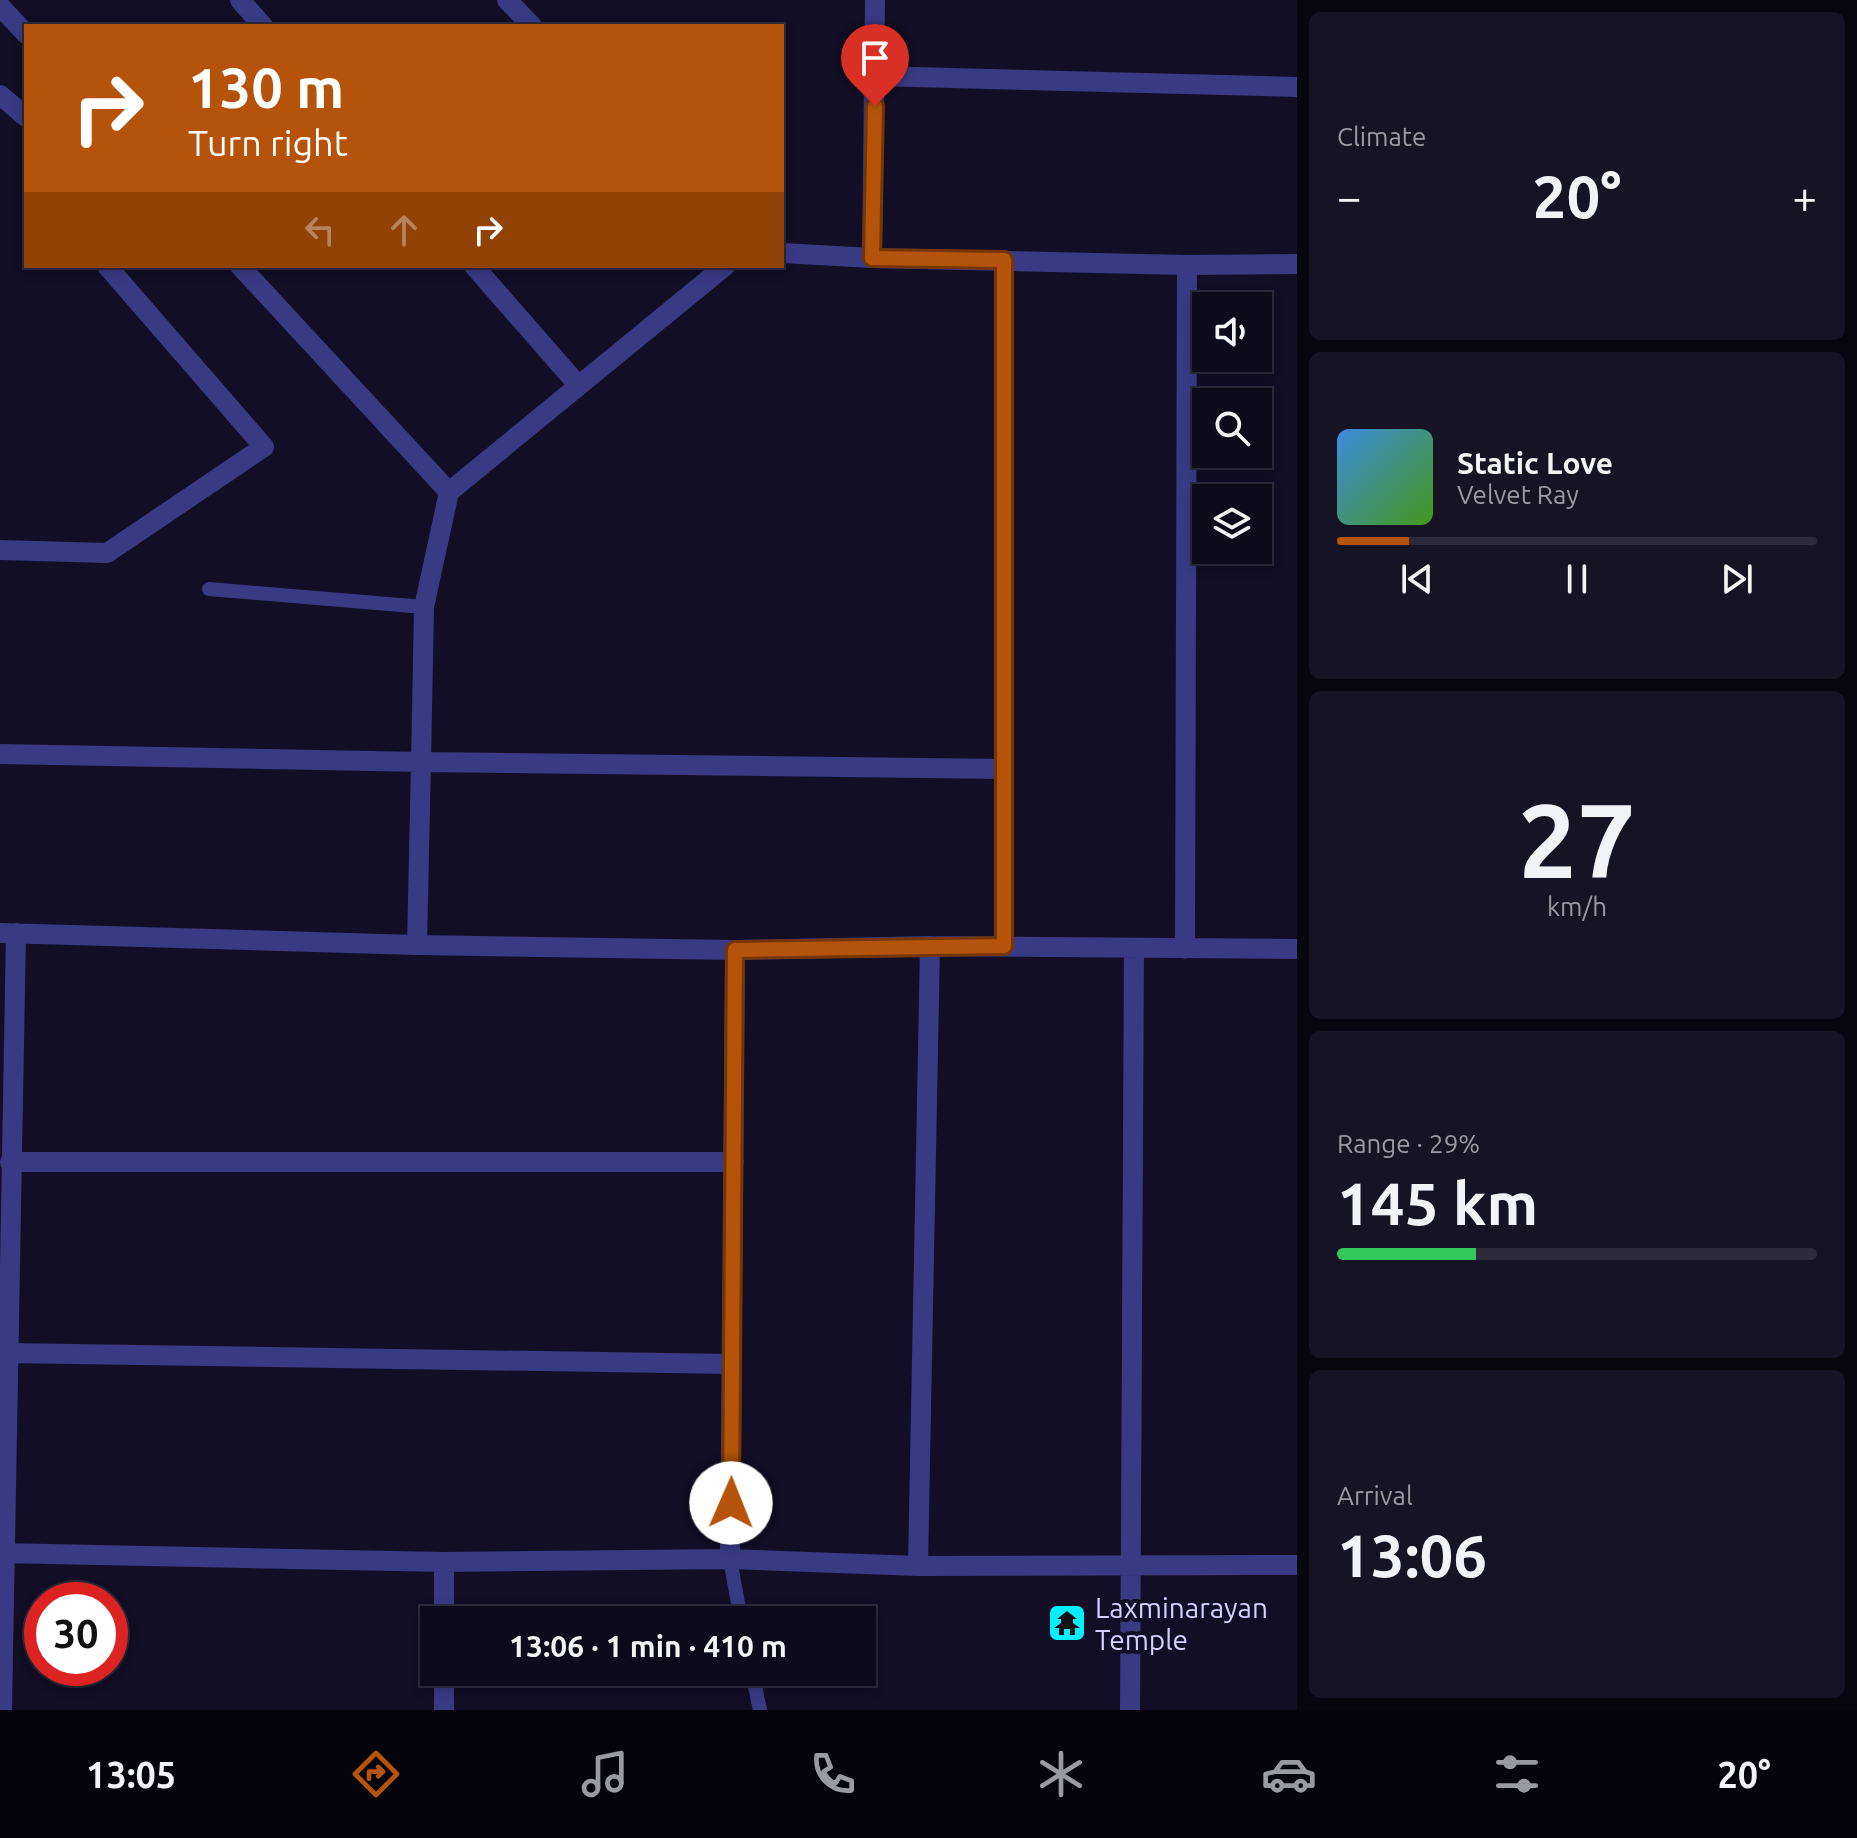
<!DOCTYPE html>
<html lang="en">
<head>
<meta charset="utf-8">
<style>
  body { margin:0; font-family:Ubuntu,sans-serif; background:#161325; color:#f1f3f6; height:100vh; display:flex; flex-direction:column; font-size:30px; white-space:nowrap }
  * { box-sizing:border-box; margin:0 }
  p { font-size:26px; color:#9a9aa3 }
  .icon { flex:none; width:44px; height:44px; fill:none; stroke:currentColor; stroke-width:2; stroke-linecap:round; stroke-linejoin:round }
  .map { position:relative; flex:1; overflow:hidden }
  .side { display:flex; flex-direction:column; gap:12px; padding:12px; background:#07060f; width:560px }
  .side>* { flex:none }
  .banner { position:absolute; left:24px; top:24px; width:760px; height:244px; border-radius:0px; box-shadow:0 4px 12px #0003,0 0 0 2px #2d2b3b; background:#b45309; color:#fff; overflow:hidden }
  .buttons { position:absolute; left:1192px; top:292px; display:grid; gap:16px }
  .buttons a { display:grid; place-items:center; width:80px; height:80px; border-radius:0px; background:#0d0a1c; box-shadow:0 4px 12px #0003,0 0 0 2px #2d2b3b; font-size:40px }
  .speed { position:absolute; left:24px; top:1582px; display:flex; gap:16px; font-size:40px; font-weight:700; text-align:center }
  .speed>* { display:grid; place-content:center; width:104px; height:104px; border-radius:50%; background:#0d0a1c; box-shadow:0 4px 12px #0003,0 0 0 2px #2d2b3b; line-height:1 }
  .speed .limit { border:12px solid #d22; background:#fff; color:#111 }
  .pin { position:absolute; display:grid; place-items:center; width:68px; height:68px; color:#fff; margin:-82px -34px; border-radius:50% 50% 50% 0; rotate:-45deg; box-shadow:0 0 8px #0007 }
  .pin .icon { rotate:45deg }
  .me { position:absolute; width:88px; margin:-44px; rotate:1deg; stroke-linejoin:round; filter:drop-shadow(0 0 6px #0008) }
  .turn { display:flex; align-items:center; gap:28px; height:168px; padding:0 32px; font-size:36px }
  .turn .icon { width:104px; height:104px; stroke-width:2.5 }
  .turn b { display:block; font-size:56px; line-height:68px }
  .lanes { display:flex; align-items:center; height:76px; padding:0 32px; background:#0003; justify-content:center; gap:40px; direction:ltr }
  .lanes .off { opacity:.35 }
  .big { font-size:60px; font-weight:700; line-height:1.1 }
  .side .card { flex:1; display:flex; flex-direction:column; justify-content:center; gap:12px; min-width:0; padding:0 28px; border-radius:12px; background:#161325 }
  .side .dial { align-items:center; gap:0 }
  .dial b { font-size:104px; line-height:1 }
  .song { display:flex; align-items:center; gap:24px }
  .cover { width:96px; height:96px; border-radius:12px; background:linear-gradient(135deg,hsl(210 70% 55%),hsl(100 70% 35%)) }
  .played { height:8px; border-radius:4px; background:linear-gradient(90deg,#b45309 15%,#2d2b3b 15%) }
  .keys { display:flex; justify-content:space-around; direction:ltr }
  .heat { display:flex; justify-content:space-between; align-items:center; font-size:44px; direction:ltr }
  .charge { height:12px; border-radius:6px; background:linear-gradient(90deg,#34c759 29%,#2d2b3b 0) }
  .trip { position:absolute; left:420px; top:1606px; width:456px; height:80px; border-radius:0px; background:#0d0a1c; box-shadow:0 4px 12px #0003,0 0 0 2px #2d2b3b; font-weight:700; line-height:80px; text-align:center }
  .menu { display:flex; height:128px; justify-content:space-around; align-items:center; background:#05040b; color:#9a9aa3 }
  .menu .icon { width:56px; height:56px }
  .menu .on { color:#b45309 }
  .menu b { font-size:36px; color:#f1f3f6 }
  main { display:flex; flex:1; min-height:0 }
  .map>svg:first-child { display:block }
</style>
</head>
<body>
<main>
<div class="map">
<svg width="1297" height="1710" viewBox="0 0 1297 1710">
  <rect width="100%" height="100%" fill="#110e25"/>
  <g fill="none" stroke-linecap="round" stroke-linejoin="round">
    <path stroke="#393a84" stroke-width="14" d="M209 589 424 607
      M730 1559 741 1620
      M752 1672 760 1710"/>
    <path stroke="#393a84" stroke-width="20" d="M240 0 263 26
      M0 6 26 34
      M875 76 1297 87
      M0 95 26 117
      M872 258 875 0
      M1004 260V946
      M240 266 449 492 725 266
      M474 266 578 385
      M0 550 107 553 264 447 107 266
      M0 754 421 762 424 607 449 492
      M0 933 417 945 735 950 930 946 1297 949
      M417 945 421 762 1004 769
      M1185 949 1187 265
      M10 1162H734
      M7 1353 732 1364
      M0 1553 444 1562 730 1559 918 1566 1297 1565
      M730 1559 735 950
      M444 1562V1620
      M918 1566 930 946
      M444 1672V1710
      M2 1710 16 933
      M1130 1710 1134 948"/>
    <path stroke="#393a84" stroke-width="20" d="M507 0 532 26
      M782 253 872 258 1187 265 1297 264"/>
  </g>
  <g fill="none" stroke-linecap="round" stroke-linejoin="round">
    <defs>
      <path id="route" d="M731 1503 735 950 1004 946V260L872 258 875 106"/>
    </defs>
    <use href="#route" stroke="#753606" stroke-width="20"/>
    <use href="#route" stroke="#b45309" stroke-width="14"/>
  </g>
  <defs>
    <symbol id="temple-square" viewBox="-11 -11 22 22"><rect x="-9" y="-9" width="18" height="18" rx="4" fill="#00f1fd" stroke="#110e25"/><path d="M0-6L5-2H3V0L6.5 2.5H4V6H1.5V3h-3V6H-4V2.5H-6.5L-3 0V-2H-5Z" fill="#111"/></symbol>
  </defs>
  <g fill-rule="evenodd">
    <use href="#temple-square" x="1045" y="1601" width="44" height="44"/>
  </g>
  <g text-anchor="middle" dominant-baseline="central" stroke-width="8" stroke-linejoin="round" paint-order="stroke">
    <g font-size="28" fill="#d5d2ff" stroke="#110e25" text-anchor="start">
      <text x="1095" y="1607">Laxminarayan<tspan x="1095" dy="32">Temple</tspan></text>
    </g>
  </g>
</svg>
<div class="buttons">
<a><svg class="icon" aria-label="sound" viewBox="0 0 24 24"><path d="M4 9h4l5-4v14l-5-4H4zM17 9q2 3 0 6"/></svg></a>
<a><svg class="icon" aria-label="search" viewBox="0 0 24 24"><circle cx="10" cy="10" r="6"/><path d="M15 15l6 6"/></svg></a>
<a><svg class="icon" aria-label="layers" viewBox="0 0 24 24"><path d="M12 4l9 5-9 5-9-5zM3 14l9 5 9-5"/></svg></a>
</div>
<div class="speed"><div class="limit">30</div></div>
<div class="pin" style="left:875px;top:106px;background:#d93025"><svg class="icon" aria-label="arrive" viewBox="0 0 24 24"><path d="M6 21V4h12l-3 4 3 4H6"/></svg></div>
<svg class="me" style="left:731px;top:1503px" viewBox="-20 -20 40 40"><circle r="19" fill="#fff"/><path d="M0-13L10 11 0 6-10 11z" fill="#b45309"/></svg>
<div class="trip">13:06 · 1 min · 410 m</div>
<div class="banner">
<div class="turn"><svg class="icon" aria-label="right" viewBox="0 0 24 24"><path d="M7 20v-9h11M14 6l5 5-5 5"/></svg><div><b>130 m</b>Turn right</div></div>
<div class="lanes"><svg class="icon off" aria-label="left" viewBox="0 0 24 24"><path d="M17 20v-9H6M10 6l-5 5 5 5"/></svg><svg class="icon off" aria-label="ahead" viewBox="0 0 24 24"><path d="M12 20V5M6 11l6-6 6 6"/></svg><svg class="icon" aria-label="right" viewBox="0 0 24 24"><path d="M7 20v-9h11M14 6l5 5-5 5"/></svg></div>
</div>
</div>
<section class="side">
<div class="card"><p>Climate</p>
<div class="heat"><a>−</a><b class="big">20°</b><a>+</a></div>
</div>
<div class="card">
<div class="song"><i class="cover"></i><div><b>Static Love</b><p>Velvet Ray</p></div></div>
<div class="played"></div>
<div class="keys"><svg class="icon" aria-label="previous" viewBox="0 0 24 24"><path d="M18 5L8 12l10 7zM5 5v14"/></svg><svg class="icon" aria-label="pause" viewBox="0 0 24 24"><path d="M8 5v14M16 5v14"/></svg><svg class="icon" aria-label="next" viewBox="0 0 24 24"><path d="M6 5l10 7-10 7zM19 5v14"/></svg></div>
</div>
<div class="card dial"><b>27</b><p>km/h</p></div>
<div class="card"><p>Range · 29%</p><b class="big">145 km</b><div class="charge"></div></div>
<div class="card"><p>Arrival</p><b class="big">13:06</b></div>
</section>
</main>
<nav class="menu">
<b>13:05</b>
<svg class="icon on" aria-label="directions" viewBox="0 0 24 24"><path d="M12 3l9 9-9 9-9-9zM9 14v-3h6M13 9l2 2-2 2"/></svg>
<svg class="icon" aria-label="music" viewBox="0 0 24 24"><path d="M9 18V5l10-2v13"/><circle cx="6" cy="18" r="3"/><circle cx="16" cy="16" r="3"/></svg>
<svg class="icon" aria-label="phone" viewBox="0 0 24 24"><path d="M5 4h4l2 5-3 2q2 4 5 5l2-3 5 2v4C11 20 4 13 5 4z"/></svg>
<svg class="icon" aria-label="climate" viewBox="0 0 24 24"><path d="M12 3v18M4 7l16 10M4 17L20 7"/></svg>
<svg class="icon" aria-label="car" viewBox="0 0 24 24"><path d="M5 17H2v-5l4-1 3-4h7l3 4 3 1v5h-3M9 17h6M6 11h13"/><circle cx="7" cy="17" r="2"/><circle cx="17" cy="17" r="2"/></svg>
<svg class="icon" aria-label="filters" viewBox="0 0 24 24"><path d="M4 7h16M4 17h16"/><circle cx="9" cy="7" r="2"/><circle cx="15" cy="17" r="2"/></svg>
<b>20°</b>
</nav>
</body>
</html>
